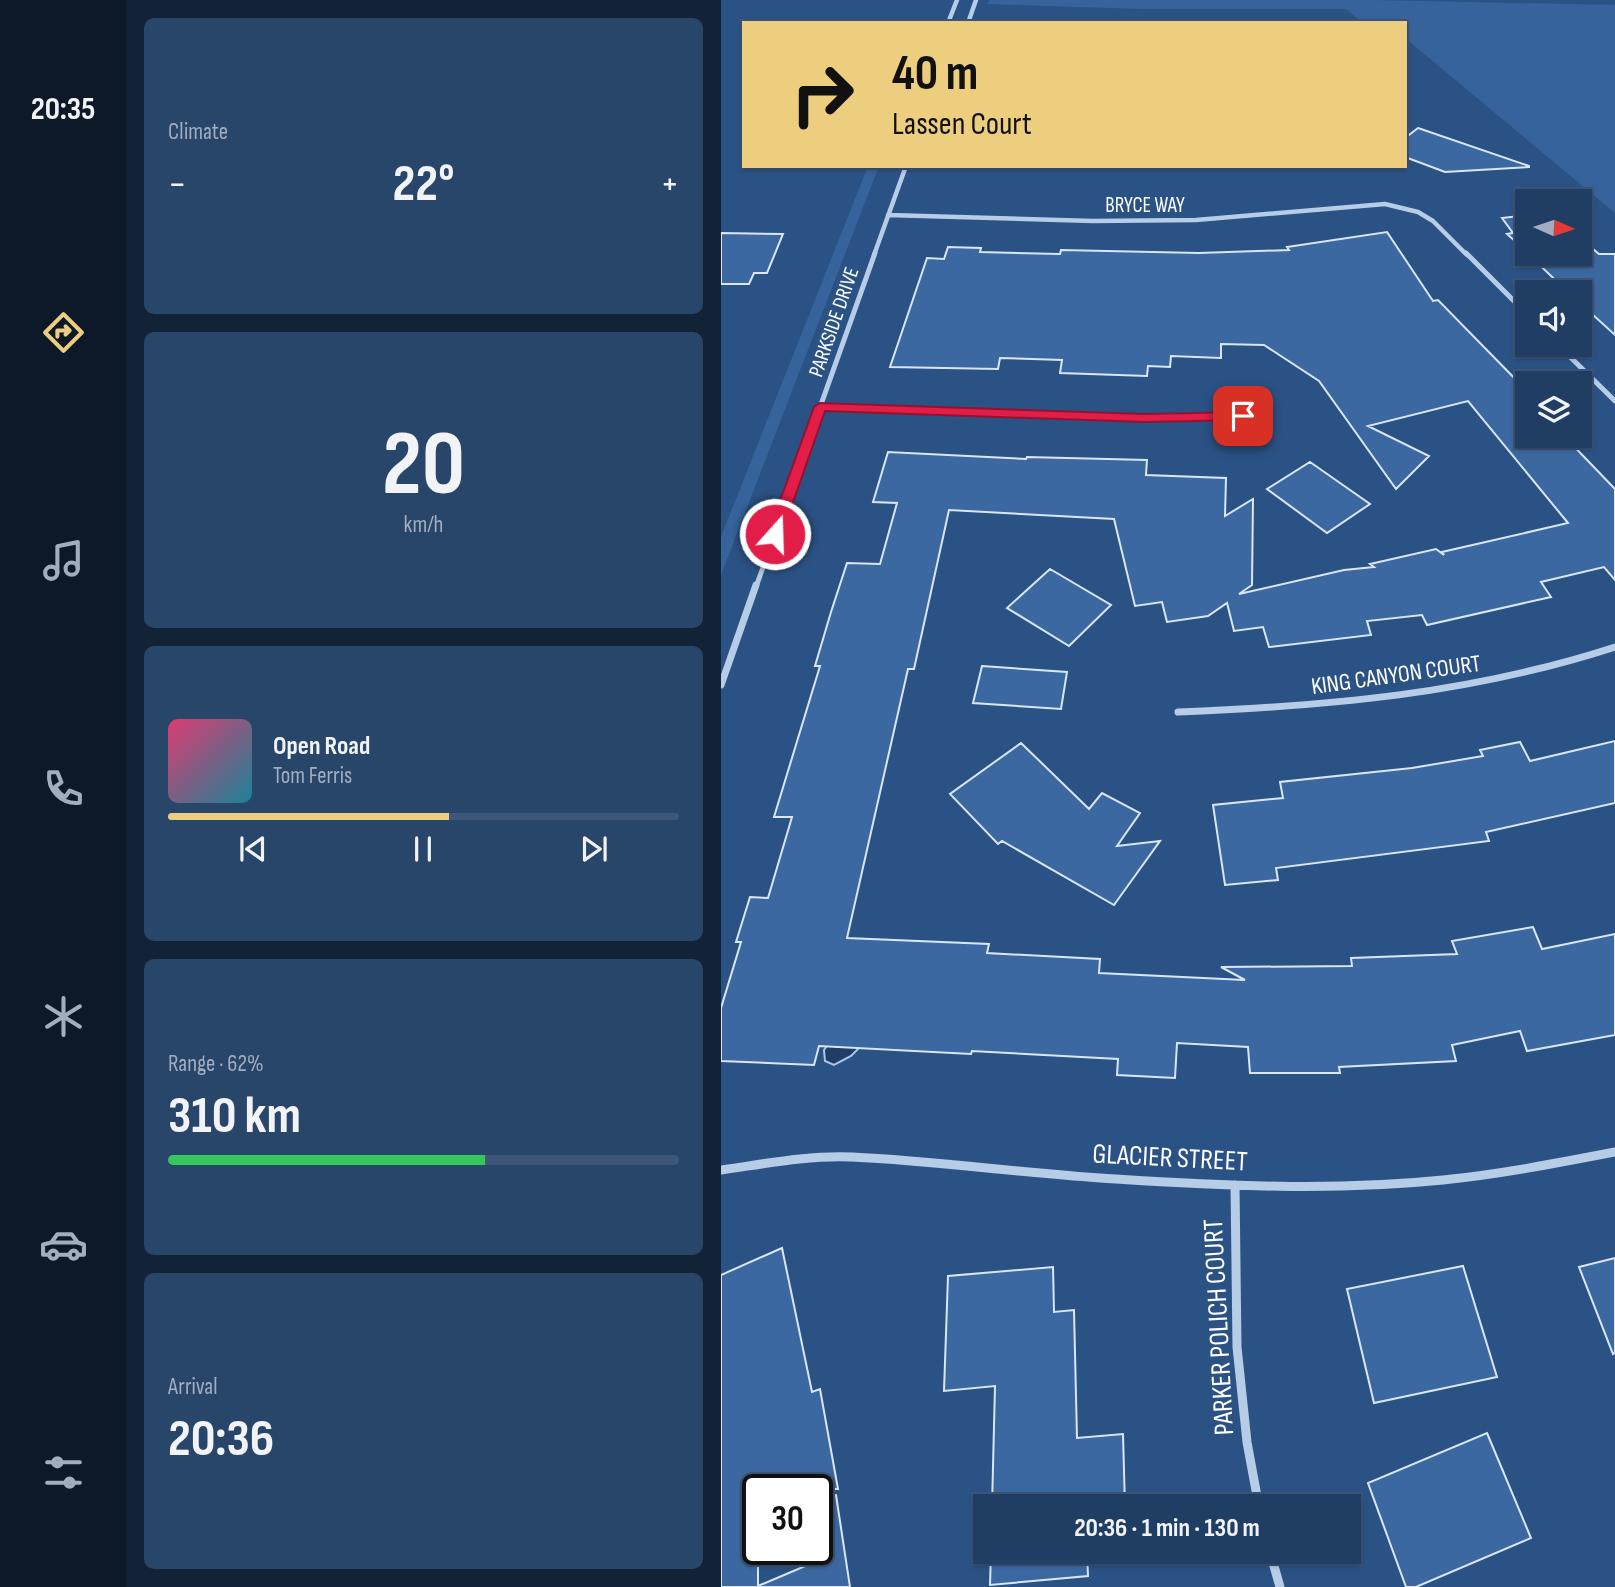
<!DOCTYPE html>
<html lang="en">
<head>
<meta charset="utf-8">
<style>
  body { margin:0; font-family:"Sofia Sans Condensed",sans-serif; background:#28456a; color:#f1f3f6; height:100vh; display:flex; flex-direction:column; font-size:26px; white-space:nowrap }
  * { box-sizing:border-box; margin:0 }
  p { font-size:23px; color:#a2aebf }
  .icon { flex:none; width:38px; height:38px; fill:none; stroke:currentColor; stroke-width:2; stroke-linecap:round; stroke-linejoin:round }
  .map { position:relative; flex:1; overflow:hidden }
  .sheet { display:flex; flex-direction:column; gap:18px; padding:18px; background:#122237; width:595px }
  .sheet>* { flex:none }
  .top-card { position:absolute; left:21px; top:21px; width:665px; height:147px; border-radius:0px; box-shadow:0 2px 5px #0004,0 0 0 2px #3d5778; background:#edce7e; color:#111; overflow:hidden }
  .needle { width:46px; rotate:93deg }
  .tools { position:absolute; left:794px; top:189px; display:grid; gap:14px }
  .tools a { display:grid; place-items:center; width:77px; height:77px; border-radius:0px; background:#203e64; box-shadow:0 2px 5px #0004,0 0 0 2px #3d5778; font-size:35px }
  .speed { position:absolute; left:21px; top:1474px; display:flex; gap:14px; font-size:35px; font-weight:700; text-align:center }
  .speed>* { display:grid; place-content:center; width:91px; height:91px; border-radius:50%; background:#203e64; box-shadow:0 2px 5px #0004,0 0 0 2px #3d5778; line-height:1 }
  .speed .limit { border:4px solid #111; border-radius:10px; background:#fff; color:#111 }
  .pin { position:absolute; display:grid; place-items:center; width:60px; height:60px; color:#fff; margin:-30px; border-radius:14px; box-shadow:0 4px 10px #0006 }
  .me { position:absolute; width:77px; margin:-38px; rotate:20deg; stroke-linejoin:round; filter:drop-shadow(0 0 5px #0008) }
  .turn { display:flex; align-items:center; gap:24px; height:147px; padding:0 35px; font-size:32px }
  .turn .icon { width:91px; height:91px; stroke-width:2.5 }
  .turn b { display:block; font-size:49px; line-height:60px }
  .big { font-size:52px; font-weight:700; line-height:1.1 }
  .sheet .widget { flex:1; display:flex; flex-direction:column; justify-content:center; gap:10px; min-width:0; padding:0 24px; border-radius:10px; background:#28456a }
  .sheet .dial { align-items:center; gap:0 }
  .dial b { font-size:91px; line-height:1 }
  .song { display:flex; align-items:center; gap:21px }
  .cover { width:84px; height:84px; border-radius:10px; background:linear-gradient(135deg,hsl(340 70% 55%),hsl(190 70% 35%)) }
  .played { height:7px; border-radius:4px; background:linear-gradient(90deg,#edce7e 55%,#3d5778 55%) }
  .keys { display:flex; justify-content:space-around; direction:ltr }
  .heat { display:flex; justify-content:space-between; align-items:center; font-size:38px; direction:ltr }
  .charge { height:10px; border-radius:5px; background:linear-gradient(90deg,#34c759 62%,#3d5778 0) }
  .trip { position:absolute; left:252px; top:1494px; width:388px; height:70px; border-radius:0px; background:#203e64; box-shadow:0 2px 5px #0004,0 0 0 2px #3d5778; font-weight:700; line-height:70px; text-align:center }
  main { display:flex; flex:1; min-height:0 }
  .tabs { display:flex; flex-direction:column; width:126px; justify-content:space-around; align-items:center; background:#0d1928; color:#a2aebf }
  .tabs .icon { width:49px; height:49px }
  .tabs .active { color:#edce7e }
  .tabs b { font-size:32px; color:#f1f3f6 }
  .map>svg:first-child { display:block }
</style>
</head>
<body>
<main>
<nav class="tabs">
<b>20:35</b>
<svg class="icon active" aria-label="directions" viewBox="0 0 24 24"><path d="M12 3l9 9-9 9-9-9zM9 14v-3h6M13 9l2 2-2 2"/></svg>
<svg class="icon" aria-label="music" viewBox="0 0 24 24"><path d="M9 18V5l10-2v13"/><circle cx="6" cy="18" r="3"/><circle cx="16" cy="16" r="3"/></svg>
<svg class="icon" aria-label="phone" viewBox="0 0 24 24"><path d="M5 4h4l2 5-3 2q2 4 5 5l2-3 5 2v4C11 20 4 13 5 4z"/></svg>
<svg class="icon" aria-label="climate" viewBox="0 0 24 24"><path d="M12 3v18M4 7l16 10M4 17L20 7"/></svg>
<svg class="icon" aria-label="car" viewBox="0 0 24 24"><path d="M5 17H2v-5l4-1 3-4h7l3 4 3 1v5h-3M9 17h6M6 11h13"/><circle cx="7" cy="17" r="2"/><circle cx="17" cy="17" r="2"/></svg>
<svg class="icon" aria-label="filters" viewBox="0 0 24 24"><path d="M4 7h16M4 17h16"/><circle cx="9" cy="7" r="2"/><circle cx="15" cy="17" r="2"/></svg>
</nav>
<section class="sheet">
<div class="widget"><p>Climate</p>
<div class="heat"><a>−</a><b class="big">22°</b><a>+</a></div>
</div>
<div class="widget dial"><b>20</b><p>km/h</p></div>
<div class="widget">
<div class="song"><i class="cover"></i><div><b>Open Road</b><p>Tom Ferris</p></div></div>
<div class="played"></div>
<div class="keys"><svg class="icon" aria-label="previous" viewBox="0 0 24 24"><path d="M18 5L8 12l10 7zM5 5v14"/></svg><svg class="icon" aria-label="pause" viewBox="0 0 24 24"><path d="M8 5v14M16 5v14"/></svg><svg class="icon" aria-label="next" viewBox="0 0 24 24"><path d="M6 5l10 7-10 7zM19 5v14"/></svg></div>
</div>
<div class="widget"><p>Range · 62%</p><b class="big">310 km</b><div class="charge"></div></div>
<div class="widget"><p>Arrival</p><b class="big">20:36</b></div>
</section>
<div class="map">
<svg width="894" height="1587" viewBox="0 0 894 1587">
  <rect width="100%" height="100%" fill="#2b5285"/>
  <path fill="#36639c" d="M269 0H654L894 5V213L684 38V23H666L662 20 642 23 625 9H421L266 4Z
    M147 166H158L0 575V537Z"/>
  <path fill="#1f3d67" stroke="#abc7e7" stroke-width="2" d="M110 1039 142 1044 130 1056 113 1065 104 1061 103 1050Z"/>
  <path fill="#3c68a1" stroke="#d9e6f6" stroke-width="2" d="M697 128 808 166V167L724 172 684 157V138Z
    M807 215V253L786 234 792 233 781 218Z
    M666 232 712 301 717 300 807 392V436H843L894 489V580L883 567 820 582 830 597 706 625 701 615 646 621 650 635 548 647 542 627 513 631 506 603 487 616 446 622 441 602 414 606 393 519 228 510 193 669H187L126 938 268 944 266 953 379 959 378 973 524 980 500 967 631 966 630 958 736 954 731 941 812 927 821 949 894 934V1035L806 1051 799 1031 731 1045 735 1061 618 1067 619 1073H529L527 1047 456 1043 454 1078 396 1075 397 1059 251 1051 250 1054 98 1046 93 1065 0 1061V1008L20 942H15L29 897 47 898 71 817H53L99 666H94L110 612 126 563 159 564 176 503 152 502 167 452 305 459 306 457 426 460 425 475 505 478 504 516 532 499 531 585 518 594 623 570 653 567 649 564 715 549 723 555 721 552 847 523 747 401 647 426 708 456 675 489 598 381 543 345 500 344V358L450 356 449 367 427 366 426 376 339 373 341 360 279 358 277 369 169 367 206 258 223 259 227 247 260 248 259 252 339 254 340 250 478 253 568 250 566 247Z
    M0 233 62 234 46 273H33L28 284H0Z
    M859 238 878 254H894V335L859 303V292H847L807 254H859Z
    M589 462 649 504 606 533 546 489Z
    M329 569 390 605 348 646 286 608Z
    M261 666 346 672 340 709 252 703Z
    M894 741V803L765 832 768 841 555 868 557 880 504 885 492 805 562 798 559 782 691 768 762 756 759 750 799 742 809 761Z
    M300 743 368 809 381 793 419 813 396 846 439 841 393 905 281 841 277 844 229 794Z
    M61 1248 91 1392 99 1389 117 1489H37V1586L96 1561V1497L115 1495 129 1587H0V1275Z
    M894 1258V1353L892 1354 858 1267Z
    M742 1266 776 1377 653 1403 626 1289Z
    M332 1267 333 1312 353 1310 356 1438 402 1434 404 1507H271L274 1386 223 1391 227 1276Z
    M766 1433 810 1538 695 1587H685L647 1483Z
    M270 1552H366L367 1576 269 1585Z"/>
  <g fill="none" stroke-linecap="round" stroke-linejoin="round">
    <path stroke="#b6cce7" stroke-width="4.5" d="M227 23 236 0
      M247 23 255 0
      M167 215 372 221 475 220 664 204 697 212 712 221 746 255
      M153 255 185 166"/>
    <path stroke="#b6cce7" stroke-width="5" d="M745 253 807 315
      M837 345 894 401
      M99 407 424 418 521 416
      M35 587 154 253"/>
    <path stroke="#b6cce7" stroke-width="7" d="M0 685 35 585
      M457 712C608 706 749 694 894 647"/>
    <path stroke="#b6cce7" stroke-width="9" d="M0 1170C43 1164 88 1155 131 1157 219 1161 307 1174 395 1179 503 1186 614 1191 722 1180 780 1174 837 1163 894 1152
      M514 1185 516 1347 526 1442 538 1507
      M549 1552 559 1587"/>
  </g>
  <path fill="#e11d48" stroke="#92132f" stroke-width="2" d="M99 403 424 414 522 412 528 416 522 420 424 422 104 411 61 534 54 539 49 537 47 534 93 407Z"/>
  <g text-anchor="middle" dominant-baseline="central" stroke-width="7" stroke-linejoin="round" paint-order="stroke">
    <g font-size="21" fill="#fff" stroke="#2b5285">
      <text x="424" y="205">BRYCE WAY</text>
      <text transform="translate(113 322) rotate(-71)">PARKSIDE DRIVE</text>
    </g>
    <g font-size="24" fill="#fff" stroke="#2b5285">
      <text transform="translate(675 675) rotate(-8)">KING CANYON COURT</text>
    </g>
    <g font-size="28" fill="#fff" stroke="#2b5285">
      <text transform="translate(449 1158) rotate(3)">GLACIER STREET</text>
      <text transform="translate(498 1327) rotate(-93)">PARKER POLICH COURT</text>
    </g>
  </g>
</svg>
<div class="tools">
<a><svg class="needle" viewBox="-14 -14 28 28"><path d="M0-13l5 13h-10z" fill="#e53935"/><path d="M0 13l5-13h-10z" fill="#a2aebf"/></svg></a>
<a><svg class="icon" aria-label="sound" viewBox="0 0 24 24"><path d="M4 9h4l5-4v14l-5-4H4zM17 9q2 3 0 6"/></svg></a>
<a><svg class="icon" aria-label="layers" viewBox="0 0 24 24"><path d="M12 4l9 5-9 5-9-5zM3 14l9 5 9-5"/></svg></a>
</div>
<div class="speed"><div class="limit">30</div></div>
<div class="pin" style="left:522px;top:416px;background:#d93025"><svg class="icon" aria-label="arrive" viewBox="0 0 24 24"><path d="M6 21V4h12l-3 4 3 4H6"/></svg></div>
<svg class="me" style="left:54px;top:534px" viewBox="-20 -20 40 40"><circle r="17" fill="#e11d48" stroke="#fff" stroke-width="3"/><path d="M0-11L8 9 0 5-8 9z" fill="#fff"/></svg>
<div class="trip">20:36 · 1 min · 130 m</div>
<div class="top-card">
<div class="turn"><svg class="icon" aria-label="right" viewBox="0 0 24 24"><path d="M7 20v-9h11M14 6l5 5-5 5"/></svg><div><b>40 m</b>Lassen Court</div></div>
</div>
</div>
</main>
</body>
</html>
